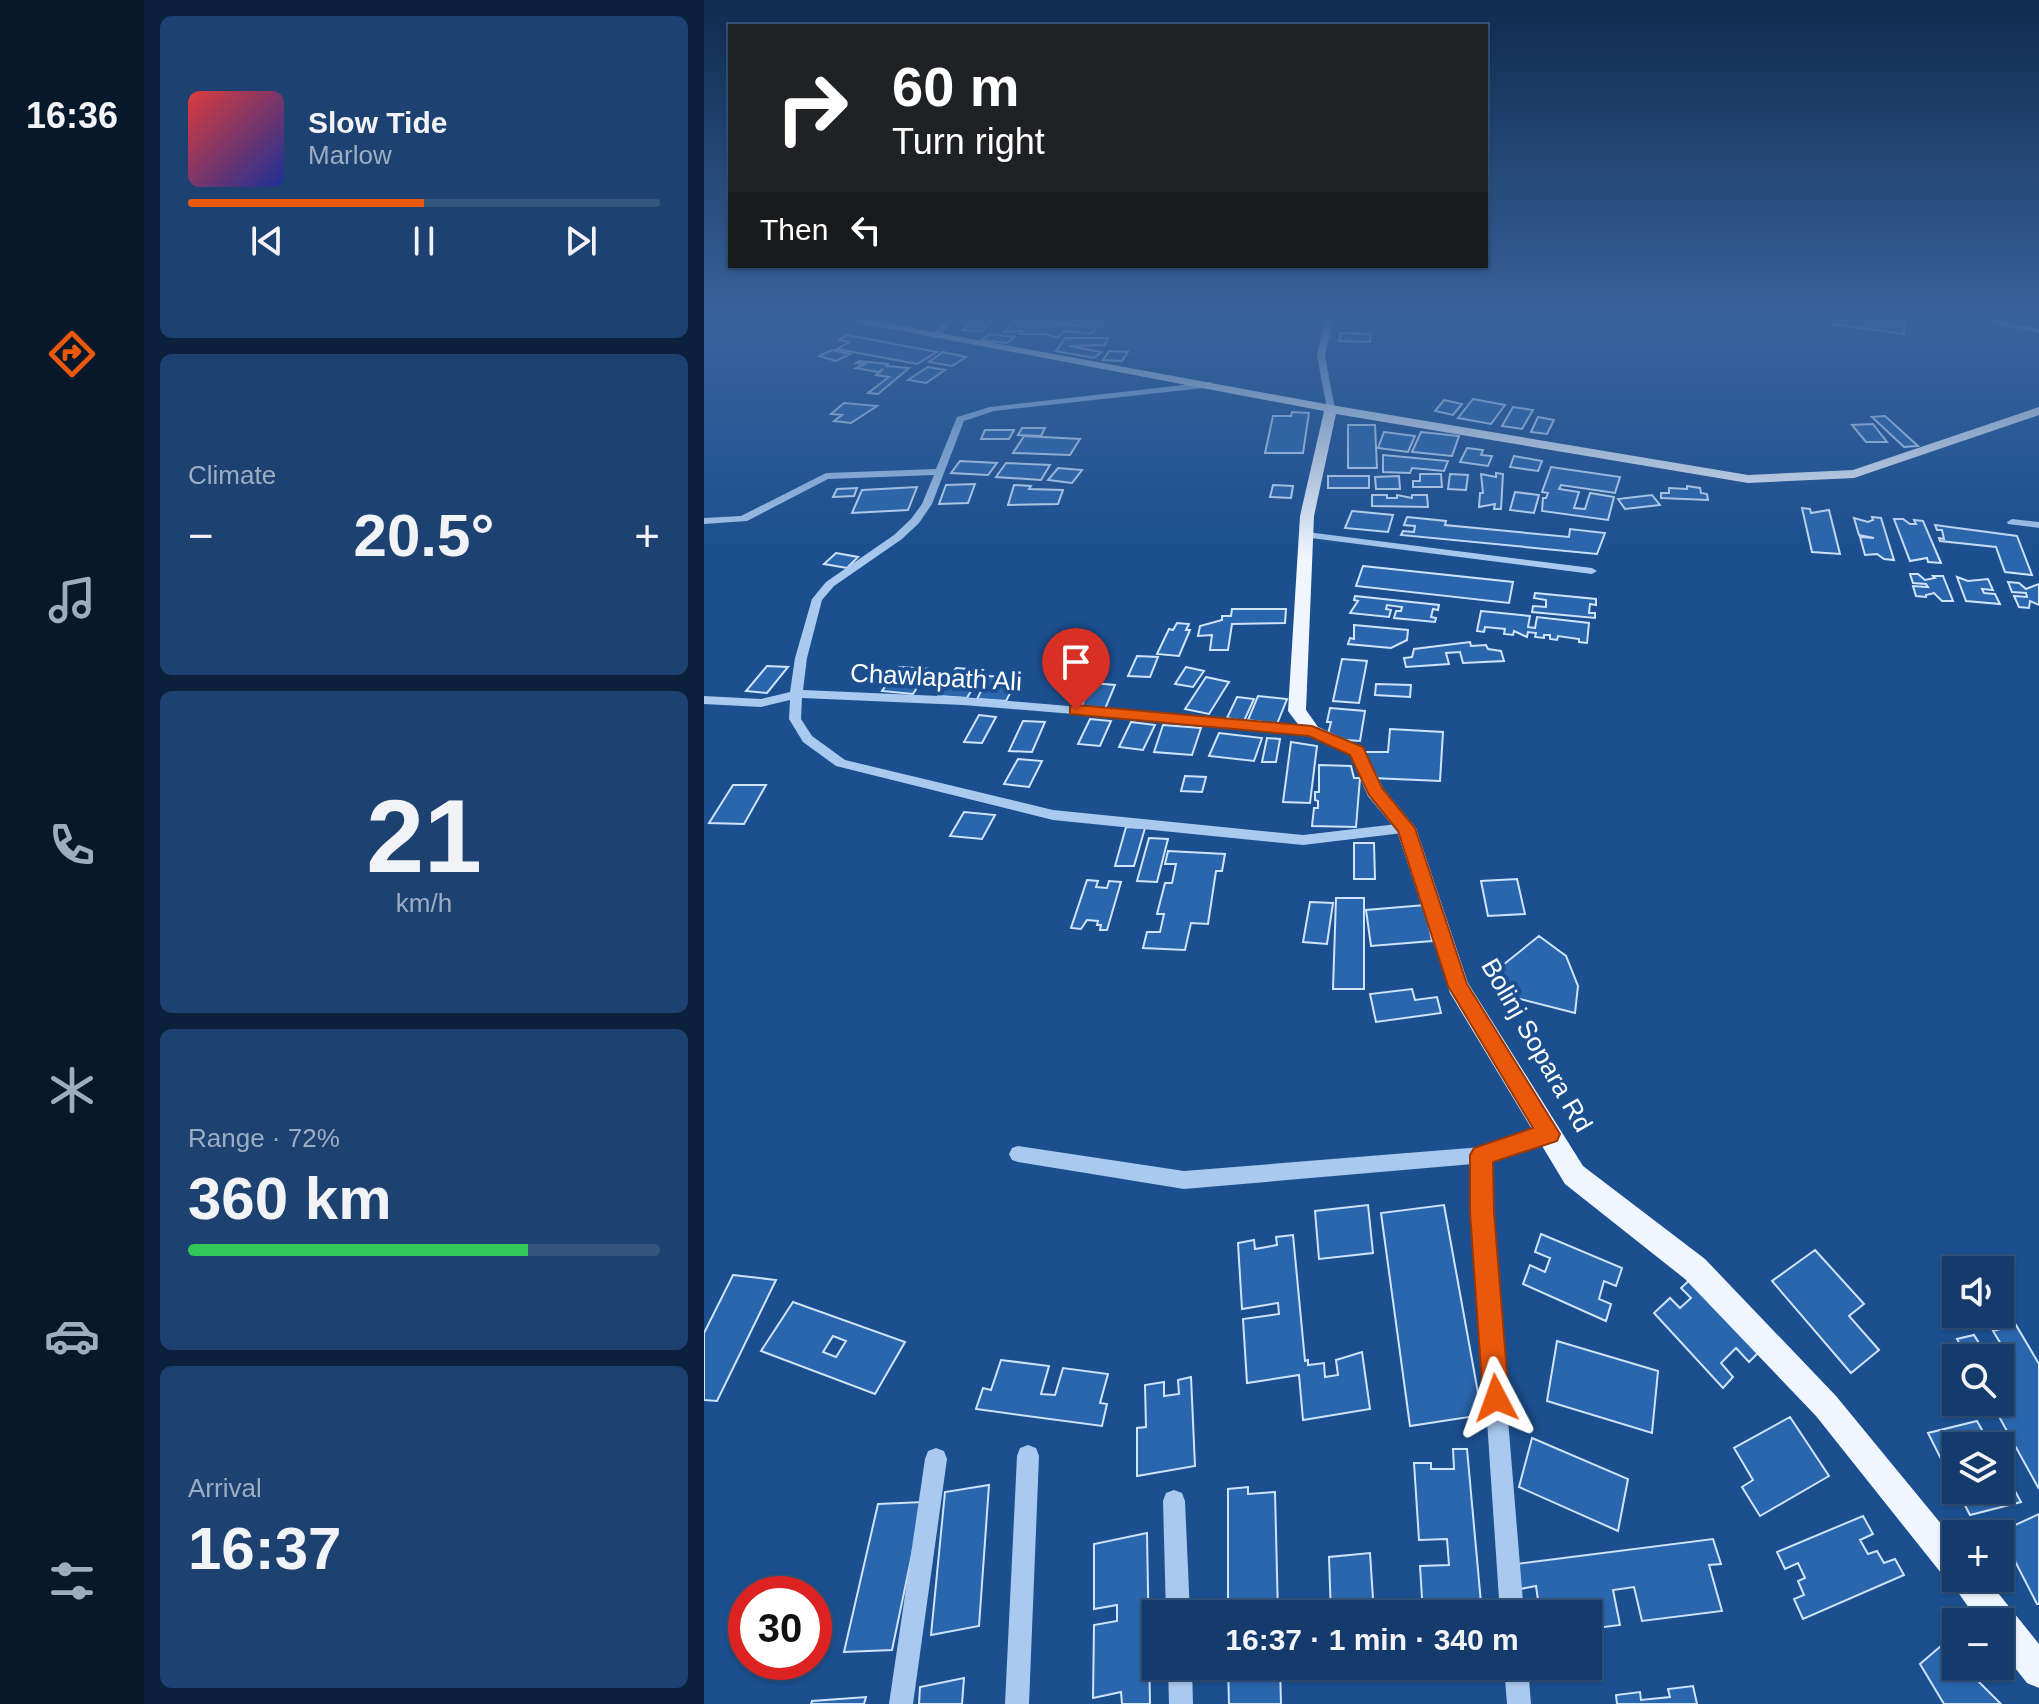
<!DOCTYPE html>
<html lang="en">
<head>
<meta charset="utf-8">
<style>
  body { margin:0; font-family:Helvetica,sans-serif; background:#1d4271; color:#f1f3f6; height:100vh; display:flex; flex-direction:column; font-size:30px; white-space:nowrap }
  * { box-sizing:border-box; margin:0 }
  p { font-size:26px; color:#9dadc1 }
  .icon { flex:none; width:44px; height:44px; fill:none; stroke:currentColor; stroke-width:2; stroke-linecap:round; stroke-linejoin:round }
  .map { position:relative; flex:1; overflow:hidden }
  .sheet { display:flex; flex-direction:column; gap:16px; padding:16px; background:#0b203b; width:560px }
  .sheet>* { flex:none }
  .hud { position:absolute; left:24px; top:24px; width:760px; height:244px; border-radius:0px; box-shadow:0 2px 6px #0004,0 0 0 2px #33557e; background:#202124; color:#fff; overflow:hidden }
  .controls { position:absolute; left:1238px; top:1256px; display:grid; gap:16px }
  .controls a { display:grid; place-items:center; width:72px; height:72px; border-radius:0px; background:#143b6b; box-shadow:0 2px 6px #0004,0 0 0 2px #33557e; font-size:40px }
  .speed { position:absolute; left:24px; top:1576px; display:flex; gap:16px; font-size:40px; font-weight:700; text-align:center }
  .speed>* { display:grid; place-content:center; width:104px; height:104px; border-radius:50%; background:#143b6b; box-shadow:0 2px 6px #0004,0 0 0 2px #33557e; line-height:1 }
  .speed .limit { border:12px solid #d22; background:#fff; color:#111 }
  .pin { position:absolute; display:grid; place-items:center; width:68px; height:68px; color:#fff; margin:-82px -34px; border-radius:50% 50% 50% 0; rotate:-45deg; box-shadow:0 0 8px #0007 }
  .pin .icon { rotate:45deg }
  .me { position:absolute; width:88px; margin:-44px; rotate:356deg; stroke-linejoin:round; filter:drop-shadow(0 0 6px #0008) }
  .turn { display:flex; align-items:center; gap:28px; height:168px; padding:0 32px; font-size:36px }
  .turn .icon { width:104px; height:104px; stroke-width:2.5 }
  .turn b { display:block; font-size:56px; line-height:68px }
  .then { display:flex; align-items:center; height:76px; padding:0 32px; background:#0003; gap:16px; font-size:30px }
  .big { font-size:60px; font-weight:700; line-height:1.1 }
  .sheet .widget { flex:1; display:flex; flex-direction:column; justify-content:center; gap:12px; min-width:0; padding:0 28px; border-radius:12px; background:#1d4271 }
  .sheet .dial { align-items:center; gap:0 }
  .dial b { font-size:104px; line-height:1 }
  .song { display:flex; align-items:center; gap:24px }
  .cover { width:96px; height:96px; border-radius:12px; background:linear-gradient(135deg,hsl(0 70% 55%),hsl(230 70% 35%)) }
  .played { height:8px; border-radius:4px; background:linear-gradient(90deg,#ea580c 50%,#33557e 50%) }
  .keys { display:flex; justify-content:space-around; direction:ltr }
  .heat { display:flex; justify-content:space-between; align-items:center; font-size:44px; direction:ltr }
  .charge { height:12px; border-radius:6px; background:linear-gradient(90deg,#34c759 72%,#33557e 0) }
  .trip { position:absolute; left:438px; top:1600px; width:460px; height:80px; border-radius:0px; background:#143b6b; box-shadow:0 2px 6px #0004,0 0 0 2px #33557e; font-weight:700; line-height:80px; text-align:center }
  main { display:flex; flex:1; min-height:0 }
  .tab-bar { display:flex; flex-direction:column; width:144px; justify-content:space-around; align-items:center; background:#08182b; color:#9dadc1 }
  .tab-bar .icon { width:56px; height:56px }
  .tab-bar .active { color:#ea580c }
  .tab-bar b { font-size:36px; color:#f1f3f6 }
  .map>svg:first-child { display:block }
</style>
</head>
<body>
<main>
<nav class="tab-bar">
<b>16:36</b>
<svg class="icon active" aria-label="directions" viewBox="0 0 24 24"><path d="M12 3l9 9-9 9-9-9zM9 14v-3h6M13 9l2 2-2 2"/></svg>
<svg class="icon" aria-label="music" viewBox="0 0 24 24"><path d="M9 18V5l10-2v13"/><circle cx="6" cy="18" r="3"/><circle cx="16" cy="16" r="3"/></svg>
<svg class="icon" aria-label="phone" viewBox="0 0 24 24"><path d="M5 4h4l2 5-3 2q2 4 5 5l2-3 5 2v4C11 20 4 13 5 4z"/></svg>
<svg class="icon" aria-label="climate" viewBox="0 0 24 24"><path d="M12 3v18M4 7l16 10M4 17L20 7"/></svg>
<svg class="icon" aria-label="car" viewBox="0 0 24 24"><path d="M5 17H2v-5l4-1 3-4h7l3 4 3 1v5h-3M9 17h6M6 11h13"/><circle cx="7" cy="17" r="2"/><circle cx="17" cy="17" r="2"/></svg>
<svg class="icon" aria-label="filters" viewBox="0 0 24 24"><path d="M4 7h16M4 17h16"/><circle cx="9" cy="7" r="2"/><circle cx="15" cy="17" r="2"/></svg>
</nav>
<section class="sheet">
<div class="widget">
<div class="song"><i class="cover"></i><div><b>Slow Tide</b><p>Marlow</p></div></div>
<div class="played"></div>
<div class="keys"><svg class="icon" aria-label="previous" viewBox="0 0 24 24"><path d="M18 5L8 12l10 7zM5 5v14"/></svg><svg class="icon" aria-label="pause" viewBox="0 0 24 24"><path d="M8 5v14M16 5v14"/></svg><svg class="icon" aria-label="next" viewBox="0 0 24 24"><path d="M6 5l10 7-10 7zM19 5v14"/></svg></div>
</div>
<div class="widget"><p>Climate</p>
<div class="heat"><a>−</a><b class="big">20.5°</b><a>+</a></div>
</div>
<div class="widget dial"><b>21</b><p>km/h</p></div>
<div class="widget"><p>Range · 72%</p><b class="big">360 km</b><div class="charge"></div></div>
<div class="widget"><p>Arrival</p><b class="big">16:37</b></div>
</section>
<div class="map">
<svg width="1335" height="1704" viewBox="0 0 1335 1704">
  <rect width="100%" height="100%" fill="#1b4f8f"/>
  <path fill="#2a66ad" stroke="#cfe3fa" stroke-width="2" fill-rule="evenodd" d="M270 320H289L277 332 259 330Z
    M310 320 375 325 378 322 363 320 398 323 387 334 361 331 353 338 342 334H316L319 331 300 332Z
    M1127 320H1201L1200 334 1128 324Z
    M637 333 667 334 666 342 635 341Z
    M286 334 311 337 303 343 277 340Z
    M143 335 233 352 213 364 133 349 145 342 135 340Z
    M361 338H404L401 345 365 346 398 352 390 358 352 351Z
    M128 350 146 354 132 361 115 356Z
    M405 351 424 352 418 361 399 360Z
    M239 352 262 357 248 366 225 362Z
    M155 361 184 364 182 366 205 368 174 394 164 393 185 377 172 375 179 369 174 372 152 368 161 364 152 363Z
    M224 367 241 370 222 383 204 380Z
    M769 399 801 405 787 424 754 418Z
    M740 400 758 404 749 415 731 411Z
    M140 403 173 406 147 423 130 421 138 415 127 414Z
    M809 407 829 410 818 429 798 426Z
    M588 412 605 413 599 453H561L569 416H587Z
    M1181 416 1214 446 1200 447 1168 417Z
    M834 417 850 420 843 434 827 432Z
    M1169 424 1183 442H1162L1148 425Z
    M644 425H671L673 468H644Z
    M318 428H341L337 436 314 435Z
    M281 430H310L305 439H277Z
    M680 432 711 436 704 452 674 448Z
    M717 432 755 436 748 456 708 452Z
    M320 436 376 439 366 455 309 453Z
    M763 448 779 450 777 455 788 456 784 466 756 462Z
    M679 455 744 461 740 471 708 468 706 473 679 472Z
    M810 456 838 461 834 471 806 467Z
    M256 461 293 463 284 475 247 473Z
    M302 463 346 465 337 480 292 477Z
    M847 467 916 477 911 493 857 485 855 489 875 492 870 508 881 509 886 493 910 497 904 520 838 511 839 498H842L844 493 838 492Z
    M354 468 378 470 368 483 344 480Z
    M792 473 799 474 797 509H790L791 504 775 507 776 493H779L777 474 792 477Z
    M716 474H737L738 487H709V481H716Z
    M746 474 764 475 762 490 744 489Z
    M624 476H665V488H624Z
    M695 476 696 489H672L671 477Z
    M271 484 264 503 235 504 242 485Z
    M310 485 327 486 325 489 359 490 354 504 304 505Z
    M569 485 589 486 587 498 566 497Z
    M983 486 996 488 997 493 1003 494 1004 500 957 498V493H965V488L983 489Z
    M213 487 204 510 148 513 158 490Z
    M153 488 150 496 129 497 133 489Z
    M811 492 835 495 830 513 806 510Z
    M668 495H683V498H693V495L708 498V495H723L724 507 668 506Z
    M948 495 956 505 921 509 914 499Z
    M1098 508 1106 509 1107 513 1125 510 1136 554 1108 552Z
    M648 511 689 515 684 532 641 528Z
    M703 517 742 521 741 525 865 537 866 529 901 533 893 554 697 535 699 531 710 532 711 526 700 525Z
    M1168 517 1177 518 1190 560 1180 559 1173 554 1161 555 1156 537 1170 538 1155 535 1150 518 1164 522 1169 520Z
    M1190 519H1199L1206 524H1212L1210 520 1219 521 1237 563 1224 562 1223 558 1206 561Z
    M1231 525 1313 536 1328 575 1301 572 1292 547 1236 541 1235 538 1240 539 1238 530H1233Z
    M132 553 154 557 143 568 120 564Z
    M659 566 809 582 805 603 652 586Z
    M1206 574H1214L1221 580 1231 578 1229 576H1239L1249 601H1238L1230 593 1222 595V597L1212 596 1209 586 1224 587 1222 584 1209 583Z
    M1253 577 1264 581 1284 579 1289 590 1278 589 1280 593 1291 594 1296 604 1262 601Z
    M1304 582 1315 583 1322 589 1335 584V605L1326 601 1325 608 1315 607 1310 596 1323 597 1322 593 1308 592Z
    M831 593 892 599V605L886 604 885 613H891V618L828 612 829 606 842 607V600L830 598Z
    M651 596 735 605 734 610 729 609 727 617 732 618 731 622 690 618 692 611H697L698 607 683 605 682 609 687 610 685 617 646 613 654 601 650 600Z
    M528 609H582L581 623 528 624 524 650H506L508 635 494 636 496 626 518 620V616H527Z
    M777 611 826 616 824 627 831 628 833 617 885 623 883 643 875 642V639L854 636 853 640 846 639V635H840V638L831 637 832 633 824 632 823 637 810 631 809 635 800 634 801 629 781 627 780 632 773 631Z
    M473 623 485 624 482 630H486L475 656 453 654 465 629 469 630Z
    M650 625 704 630 703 640 687 648 644 644 646 638 650 639Z
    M766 642 767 646 782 645 784 649 797 651 800 661 759 663 756 652 742 653 745 664 702 667 700 658 708 657 710 649Z
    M433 656 454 657 446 677 424 676Z
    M638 659 663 661 655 703 629 701Z
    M63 666 84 667 63 693 42 691Z
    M195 667 225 669 209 694 178 691Z
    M482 667 500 671 489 687 471 684Z
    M252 668 279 670 263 698 234 696Z
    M285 676 314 678 302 701 273 699Z
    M502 677 525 682 505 714 481 709Z
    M388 683 411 685 401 709 377 707Z
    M672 684 707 685 706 697 671 695Z
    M554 696 583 699 573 724 544 720Z
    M533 697 550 699 540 721 523 718Z
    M626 708 661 711 656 741 629 739 624 734 627 722H623Z
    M275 715 292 717 278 743 260 742Z
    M386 719 407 721 396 746 374 744Z
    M319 721 341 722 328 752 305 751Z
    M427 722 451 725 439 750 415 747Z
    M459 725 497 728 488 755 450 752Z
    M686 729 739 732 736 781 668 778 660 752H684Z
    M515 733 558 738 550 761 505 756Z
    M563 738 576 739 572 762H558Z
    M587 742 613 746 606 803 579 802Z
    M314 759 338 761 325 787 300 784Z
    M615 765 647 766 650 778H656L652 827 608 826 610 808H614V801L611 800V792H615Z
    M481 776 502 777 498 792 477 791Z
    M29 785H62L40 824 5 823Z
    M260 812 291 815 278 839 246 836Z
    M422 827 441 828 430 866H411Z
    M445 838 464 839 453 882 433 881Z
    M650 843H670L671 879H650Z
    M464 851 521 854 518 871H512L504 924 487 923 481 950 439 948 443 932H456L460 914H453L461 883H468L472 864H461Z
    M813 879 821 914 784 916 777 881Z
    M383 880 394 881 392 887 403 888 405 881 417 882 403 930H396L397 925H393L394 921 383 920 377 929 367 928Z
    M632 898H660V989H629Z
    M606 902 629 903 623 944 599 942Z
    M721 905 728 941 667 946 662 910Z
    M835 936 862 956 874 986 871 1013 804 996 794 969Z
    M708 989 711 1000 733 997 737 1013 672 1022 666 994Z
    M664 1205 669 1253 615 1259 611 1211Z
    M740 1205 778 1415 706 1426 677 1213Z
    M837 1234 918 1268 912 1286 900 1281 895 1299 907 1304 902 1321 819 1284 826 1265 841 1272 846 1258 831 1252Z
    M589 1235 601 1361 604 1360V1365L620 1363 621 1377 634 1375 632 1360 658 1352 666 1409 599 1420 595 1375 543 1383 539 1319 575 1314 574 1303 538 1309 534 1243 550 1240 551 1249 573 1245 572 1237Z
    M1111 1250 1160 1304 1145 1316 1175 1350 1147 1373 1068 1281Z
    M29 1275 72 1280 13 1401 0 1400V1333Z
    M990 1276 1059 1348 1045 1362 1032 1348 1017 1363 1029 1377 1019 1388 950 1313 966 1298 976 1308 987 1298 977 1288Z
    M89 1302 201 1342 171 1394 57 1351ZM129 1336 142 1341 132 1357 119 1352Z
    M1312 1325 1335 1364V1489L1293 1413 1301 1411 1296 1402V1358H1263L1253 1339 1270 1335 1281 1353 1300 1349 1289 1331Z
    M853 1341 954 1371 948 1433 843 1401Z
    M297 1360 345 1366 337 1394 351 1395 359 1368 404 1374 396 1403 403 1404 398 1426 272 1409 279 1388 287 1390Z
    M487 1377 491 1466 433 1476V1428L442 1427 441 1385 460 1382V1396L475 1394 474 1380Z
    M1086 1417 1125 1476 1056 1516 1038 1487 1049 1480 1030 1448Z
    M1273 1421 1287 1446H1252V1489L1224 1433Z
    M828 1438 924 1479 914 1531 815 1487Z
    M749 1449H763L778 1614H719L716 1566 745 1565 743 1539 715 1540 710 1463H727V1469H750Z
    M1296 1463 1317 1502 1266 1515 1253 1490H1296Z
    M285 1485 275 1626 227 1635 241 1492Z
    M544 1487V1494L571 1492 574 1614H524V1489Z
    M219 1502 188 1650 140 1652 174 1504Z
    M1335 1514V1604H1333L1296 1532Z
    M1159 1516 1169 1534 1156 1540 1164 1554 1173 1551 1180 1563 1191 1559 1200 1575 1099 1619 1090 1599 1100 1595 1094 1581 1101 1578 1094 1563 1081 1569 1073 1552Z
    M443 1533 446 1704H418L417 1692 389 1698 390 1625 413 1621V1605L390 1609V1544Z
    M1009 1539 1017 1564 1005 1565 1018 1611 938 1621 930 1587 909 1590 916 1625 884 1629V1614H836L832 1586 816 1589 812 1564Z
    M666 1553 670 1614H627L625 1557Z
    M1238 1645 1252 1659V1666H1259L1297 1704H1240L1216 1664Z
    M524 1666H576L577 1704H525Z
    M260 1678 258 1704H215L216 1687Z
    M989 1686 993 1704H913L912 1695 936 1692 937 1700 966 1697 964 1689Z
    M162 1697 160 1704H107L108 1701Z"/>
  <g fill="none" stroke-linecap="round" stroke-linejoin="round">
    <path fill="#a9c9ee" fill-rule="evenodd" d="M242 320H251L234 338H228V334Z
      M621 320H629L621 356 631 409 627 412 623 409 613 356Z
      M1277 320H1294L1335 329V333Z
      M506 382 509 383V387L290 411 260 421 228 504 215 523 198 539 130 586 118 600 103 658 99 690 259 697 608 727 614 731 612 734 259 705 98 698 97 719 108 736 141 760 349 810 599 835 702 823 709 828 707 832 599 845 349 820 132 766 99 742 85 719 86 700 57 707 0 704V696L57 699 86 692 91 658 108 599 122 582 190 535 207 519 218 504 230 475 124 479 43 521 0 524V518L37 516 122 473 232 469 253 417 286 407Z
      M1308 519 1335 522V528L1304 524 1303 522Z
      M603 532 888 568 893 571 888 574 599 537V533Z
      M845 1126 851 1128 854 1134 851 1140 787 1160V1212L820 1614H796L769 1212V1164L480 1189 314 1162 308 1160 305 1154 308 1148 314 1146 480 1171 778 1147Z
      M324 1445 332 1448 335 1456 325 1704H301L313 1456 316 1448Z
      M232 1448 240 1451 243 1459 209 1704H185L221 1459 224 1451Z
      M470 1490 478 1493 481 1501 486 1614H462L459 1501 462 1493Z
      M464 1666H488L489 1704H465Z
      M800 1666H824L827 1704H803Z"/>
    <path fill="#f0f6ff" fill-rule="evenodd" d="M140 320H165L627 405 1044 475 1149 470 1335 407V415L1150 478 1044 483 632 414 610 516 602 710 614 727 659 747 679 788 712 828 764 983 879 1166 1001 1259 1132 1396 1252 1542V1578H1282L1335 1644V1688L1323 1683 1296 1649V1622H1275L1246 1581 1241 1578 1112 1416 981 1279 861 1184 746 993 693 831 664 796 646 755 602 735 584 711 596 516 620 411Z"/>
  </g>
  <linearGradient id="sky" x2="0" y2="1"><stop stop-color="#0f2b4f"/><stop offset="0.57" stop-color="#39639b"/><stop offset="1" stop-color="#39639b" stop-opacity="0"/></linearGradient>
  <rect width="1335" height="559" fill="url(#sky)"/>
  <path fill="#ea580c" stroke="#983908" stroke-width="2" d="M372 705 608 726 659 747 678 788 711 828 763 984 856 1134 853 1141 789 1162 790 1212 805 1398 801 1407 792 1411 783 1407 779 1398 766 1212V1155L770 1148 829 1128 744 986 694 831 665 795 646 755 605 736 366 714V707Z"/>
  <g text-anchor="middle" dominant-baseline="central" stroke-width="8" stroke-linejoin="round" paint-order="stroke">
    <g font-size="26" fill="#fff" stroke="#1b4f8f">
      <text transform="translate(232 677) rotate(3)">Chawlapath Ali</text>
      <text transform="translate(833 1045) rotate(60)">Bolinj Sopara Rd</text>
    </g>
  </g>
</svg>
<div class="controls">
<a><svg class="icon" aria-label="sound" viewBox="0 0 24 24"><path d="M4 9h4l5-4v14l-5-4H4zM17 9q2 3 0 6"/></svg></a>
<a><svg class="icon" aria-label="search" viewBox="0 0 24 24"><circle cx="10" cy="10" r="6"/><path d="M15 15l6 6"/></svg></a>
<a><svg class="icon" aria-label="layers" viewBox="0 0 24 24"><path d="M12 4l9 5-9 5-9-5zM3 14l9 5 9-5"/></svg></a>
<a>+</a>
<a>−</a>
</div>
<div class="speed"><div class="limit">30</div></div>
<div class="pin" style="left:372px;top:710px;background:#d93025"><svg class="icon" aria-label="arrive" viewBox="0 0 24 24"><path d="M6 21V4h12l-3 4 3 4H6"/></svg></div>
<svg class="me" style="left:792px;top:1398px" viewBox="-20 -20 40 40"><path d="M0-17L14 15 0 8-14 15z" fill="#ea580c" stroke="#fff" stroke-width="4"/></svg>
<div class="trip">16:37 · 1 min · 340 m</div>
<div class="hud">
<div class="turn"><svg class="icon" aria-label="right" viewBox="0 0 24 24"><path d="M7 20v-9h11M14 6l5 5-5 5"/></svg><div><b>60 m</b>Turn right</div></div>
<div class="then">Then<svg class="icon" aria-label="left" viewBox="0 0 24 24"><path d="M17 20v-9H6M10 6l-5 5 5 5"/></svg></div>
</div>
</div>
</main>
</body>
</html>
